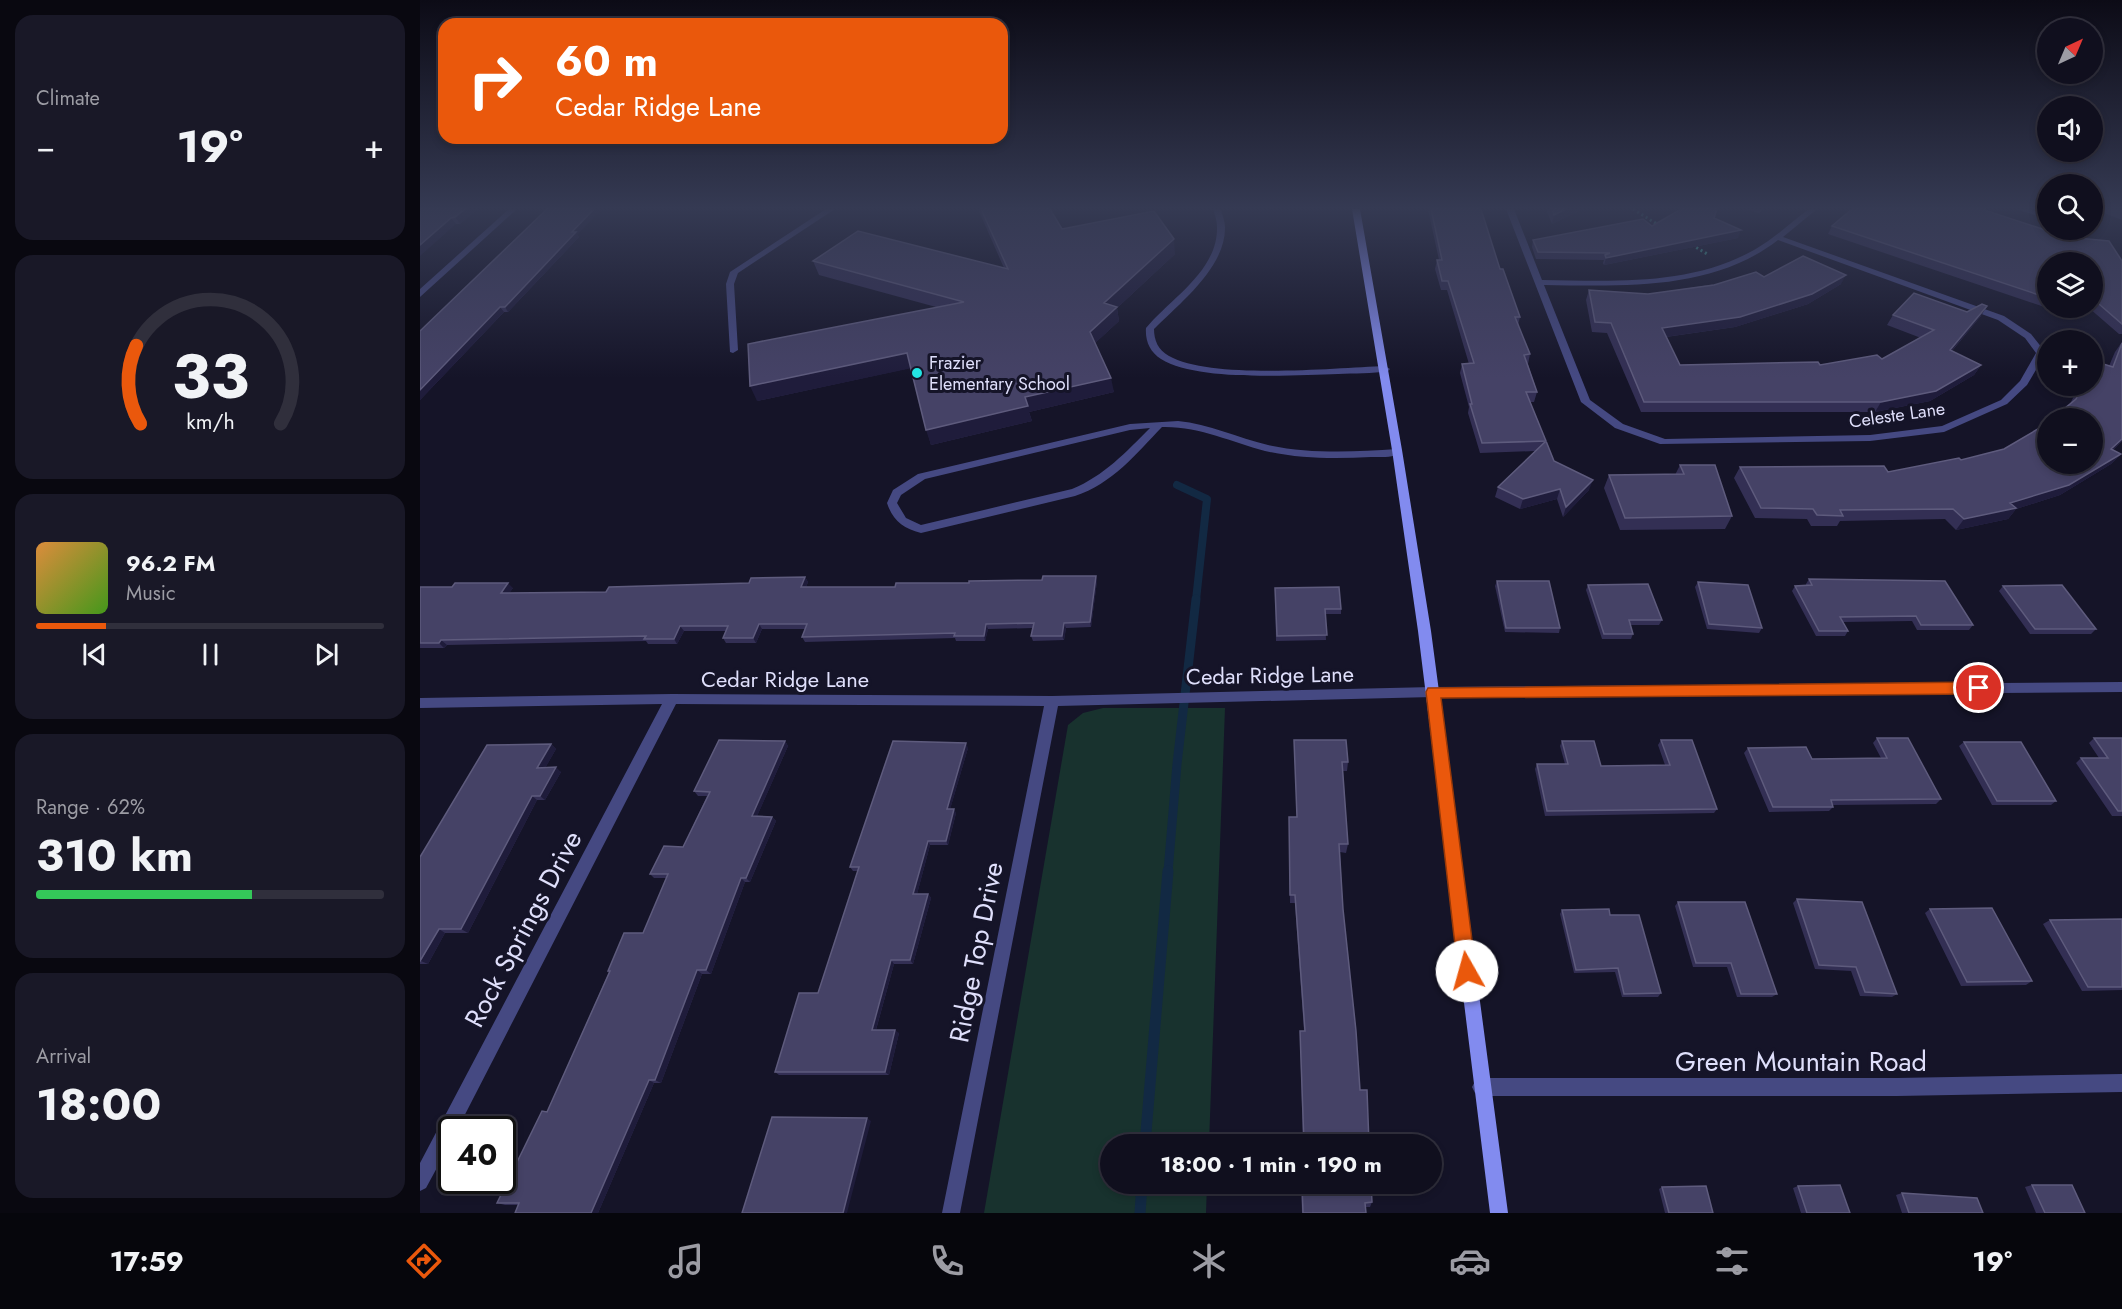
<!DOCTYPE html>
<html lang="en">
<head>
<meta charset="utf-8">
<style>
  body { margin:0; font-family:Jost,sans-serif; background:#191827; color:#f1f3f6; height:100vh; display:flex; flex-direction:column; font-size:22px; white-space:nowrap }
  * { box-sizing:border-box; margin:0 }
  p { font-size:20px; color:#9c9ca4 }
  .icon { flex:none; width:33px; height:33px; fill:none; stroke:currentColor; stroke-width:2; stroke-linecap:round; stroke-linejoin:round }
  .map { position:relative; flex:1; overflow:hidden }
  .details { display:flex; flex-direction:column; gap:15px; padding:15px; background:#090810; width:420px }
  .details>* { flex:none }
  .top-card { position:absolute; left:18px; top:18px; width:570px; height:126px; border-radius:18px; box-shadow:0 3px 9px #0003,0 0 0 2px #302f3c; background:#ea580c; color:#fff; overflow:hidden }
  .needle { width:39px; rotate:44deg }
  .buttons { position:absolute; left:1617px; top:18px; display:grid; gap:12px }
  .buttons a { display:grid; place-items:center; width:66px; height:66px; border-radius:50%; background:#100f1e; box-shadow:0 3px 9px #0003,0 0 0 2px #302f3c; font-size:30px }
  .speed { position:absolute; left:18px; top:1116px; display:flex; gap:12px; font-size:30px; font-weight:700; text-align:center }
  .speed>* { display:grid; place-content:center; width:78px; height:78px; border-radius:50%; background:#100f1e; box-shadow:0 3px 9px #0003,0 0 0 2px #302f3c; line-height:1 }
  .speed .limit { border:3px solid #111; border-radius:9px; background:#fff; color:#111 }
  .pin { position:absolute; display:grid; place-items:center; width:51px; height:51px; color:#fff; margin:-26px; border:3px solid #fff; border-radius:50%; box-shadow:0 2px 6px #0007 }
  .me { position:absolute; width:66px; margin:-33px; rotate:353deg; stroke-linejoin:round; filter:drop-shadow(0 0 4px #0008) }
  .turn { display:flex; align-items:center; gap:21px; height:126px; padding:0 18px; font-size:27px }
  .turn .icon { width:78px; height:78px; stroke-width:2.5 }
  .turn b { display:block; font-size:42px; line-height:51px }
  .big { font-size:45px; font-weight:700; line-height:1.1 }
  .details .tile { flex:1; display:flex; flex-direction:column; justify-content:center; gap:9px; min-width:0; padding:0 21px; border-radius:18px; background:#191827 }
  .details .dial { align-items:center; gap:0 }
  .dial svg { height:156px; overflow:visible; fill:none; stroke:#302f3c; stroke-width:7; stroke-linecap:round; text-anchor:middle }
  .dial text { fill:#f1f3f6; stroke:none }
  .song { display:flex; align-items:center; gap:18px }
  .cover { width:72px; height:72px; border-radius:9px; background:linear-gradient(135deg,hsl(30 70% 55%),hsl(100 70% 35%)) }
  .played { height:6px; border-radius:3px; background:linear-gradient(90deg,#ea580c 20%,#302f3c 20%) }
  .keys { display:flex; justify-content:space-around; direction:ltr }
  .heat { display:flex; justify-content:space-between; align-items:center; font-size:33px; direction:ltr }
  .charge { height:9px; border-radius:4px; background:linear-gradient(90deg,#34c759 62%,#302f3c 0) }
  .trip { position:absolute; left:680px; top:1134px; width:342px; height:60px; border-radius:30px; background:#100f1e; box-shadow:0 3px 9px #0003,0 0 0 2px #302f3c; font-weight:700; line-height:60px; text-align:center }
  .tabs { display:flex; height:96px; justify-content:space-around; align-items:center; background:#06060c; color:#9c9ca4 }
  .tabs .icon { width:42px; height:42px }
  .tabs .on { color:#ea580c }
  .tabs b { font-size:27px; color:#f1f3f6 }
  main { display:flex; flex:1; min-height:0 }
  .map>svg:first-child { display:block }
</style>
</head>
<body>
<main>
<section class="details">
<div class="tile"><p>Climate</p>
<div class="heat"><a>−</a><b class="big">19°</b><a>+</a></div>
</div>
<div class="tile dial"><svg viewBox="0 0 100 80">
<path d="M14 69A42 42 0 1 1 86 69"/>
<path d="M14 69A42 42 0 0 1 12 29" stroke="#ea580c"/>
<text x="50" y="56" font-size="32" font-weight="700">33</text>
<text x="50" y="72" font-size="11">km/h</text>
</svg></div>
<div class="tile">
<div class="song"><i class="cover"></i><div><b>96.2 FM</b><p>Music</p></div></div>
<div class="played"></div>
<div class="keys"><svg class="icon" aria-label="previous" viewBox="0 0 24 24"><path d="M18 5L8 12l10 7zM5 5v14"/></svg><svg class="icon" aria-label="pause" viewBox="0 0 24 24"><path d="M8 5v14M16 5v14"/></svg><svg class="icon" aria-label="next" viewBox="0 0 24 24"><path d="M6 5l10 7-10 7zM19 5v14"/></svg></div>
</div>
<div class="tile"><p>Range · 62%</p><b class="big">310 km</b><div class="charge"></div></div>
<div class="tile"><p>Arrival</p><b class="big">18:00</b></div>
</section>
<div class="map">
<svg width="1702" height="1213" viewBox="0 0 1702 1213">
  <rect width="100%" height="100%" fill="#151428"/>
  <path fill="#18322e" d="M683 708H805L789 1144H690V1184H787L786 1213H564L648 725 663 713Z"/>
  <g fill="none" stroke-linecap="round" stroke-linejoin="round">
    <path stroke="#122943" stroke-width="8" d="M757 485 787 499 776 600"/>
    <path stroke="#122943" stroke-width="9" d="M748 872 757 764 776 599"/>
    <path stroke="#122943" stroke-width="11" d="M725 1144 748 871
      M720 1213 722 1184"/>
    <path stroke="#40ae9c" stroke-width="3" stroke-dasharray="2 3" stroke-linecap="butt" d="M1213 209 1240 226
      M1272 245 1289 255"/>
    <path fill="#454982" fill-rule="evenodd" d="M406 209H415L318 273 314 284 318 350 313 353 310 352 306 284 310 272Z
      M793 209H801C802 215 805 221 805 227 806 267 760 303 734 329 734 340 738 350 749 356 792 380 913 368 965 366L970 369 968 371C952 374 934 373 918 374 874 375 778 382 741 359 730 352 725 341 726 328 751 298 798 271 797 227 797 221 795 215 793 209Z
      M758 421C789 424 818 438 848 445 890 454 934 452 977 449L982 452C975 458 961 457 951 457 916 459 880 459 845 451 811 442 779 426 742 427 716 454 692 484 655 496L501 533C483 528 473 521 467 503L473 490 498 474 710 424ZM730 428C706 452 684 476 652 489L501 525 486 518 477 503 481 495 505 479 710 430Z"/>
    <path fill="#454982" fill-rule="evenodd" d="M89 209H97L0 297V289Z
      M1086 209H1094L1122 280C1193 281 1270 286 1334 250 1354 239 1370 223 1389 209H1397L1363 237 1584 316 1611 334 1626 353 1607 385 1587 404 1524 432 1450 441 1240 444 1195 428 1161 402ZM1358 240 1578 320 1605 338 1616 353 1600 381 1581 400 1522 426 1450 435 1245 439 1203 424 1170 400 1124 285C1203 286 1292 291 1358 240Z
      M1596 209H1607L1628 214V219Z
      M1702 682V692L1013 697 638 706 540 1213H522L624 706 256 704 37 1130H32V1140L6 1188 0 1191V1163L242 704 0 708V698L252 694 632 696 1013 687Z
      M1702 1074V1092L1477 1096H1061L1055 1093 1052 1087 1055 1081 1061 1078H1477Z"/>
    <path fill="#828bef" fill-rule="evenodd" d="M932 209H940L982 450 1011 631 1088 1213H1070L998 631 972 450Z"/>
  </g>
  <path fill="#332f54" d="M0 209H57L40 224H36Z
    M558 209H630L642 229 755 254 697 308 699 321 675 343 694 392 609 412 612 421 511 445 490 368 337 401 516 307 399 275 393 261 584 268Z
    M1008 209H1061L1080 269 1100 317 1098 325 1110 354 1108 364 1117 392 1114 402H1110L1134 461 1169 490 1143 517 1137 499 1100 509 1075 497 1078 487 1115 451 1060 453 1048 413 1049 407 1040 373 1042 364H1049L1027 290H1021L1015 269 1017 260H1019Z
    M1126 209H1163L1132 224Z
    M1327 209H1344L1339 213Z
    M1674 209H1702V220Z
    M1566 211 1702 261V334H1699L1669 308H1672V262H1628V308H1653L1648 315 1408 234 1412 226Z
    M1294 218 1318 238 1184 265 1183 263 1184 260 1116 259 1112 247 1113 240Z
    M157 235 159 237 88 312H84L0 400V331Z
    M1344 277 1421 284 1388 304 1315 327 1246 337 1260 365H1400L1462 359 1501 338 1467 325 1473 315 1547 312 1561 316 1532 351 1561 365 1554 375 1510 401 1455 412H1221L1187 333 1172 332 1166 300 1169 290 1228 294Z
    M1702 342V441L1693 450 1701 454 1691 464 1640 495 1596 509 1588 519 1536 530 1525 519 1420 521 1417 526H1391L1387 519 1335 518 1314 478 1320 467 1468 472 1541 460 1584 449 1625 425 1650 404 1659 386H1672L1689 366 1695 352Z
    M1260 465 1312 516 1305 529 1200 530 1184 488 1189 475H1255Z
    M385 577 388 582 386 587H475L677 581 671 627 646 628 644 640 613 641 611 636 613 628 568 629 565 641H536L535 638 385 642 382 637 385 629H342L336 643H306L303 638 306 631H264L257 644H228L226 641 27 645 24 648H0V587L93 588 89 593 186 592 329 583Z
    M1389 579 1553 625 1549 630H1497L1492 621 1423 622 1428 631 1425 636H1396L1372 591 1375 586 1386 585V584Z
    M1077 581 1140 628 1139 633 1085 632 1075 586Z
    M1278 582 1342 628 1339 633 1287 629 1275 587Z
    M1168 585 1242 620 1239 625H1210L1213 634 1211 639H1182L1166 590Z
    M1583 586 1676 629 1671 634H1610L1579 591Z
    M855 588 921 609V614H905L906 640 856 641Z
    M1457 738 1521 799 1516 804 1413 805V807L1409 811 1349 812 1324 753 1328 748 1392 759 1461 758 1453 743Z
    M1674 738H1702V816H1692L1656 763 1661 758H1679L1669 743Z
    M874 740 928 762 927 771H923L928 844 926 853 920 852 923 909 940 1090 949 1144H883L880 1038V1031H884L875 903H870L869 826 877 817Z
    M1241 740 1297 809 1294 813 1125 816 1115 769 1117 764H1145L1140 746 1142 741 1181 766 1245 765 1238 745Z
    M365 741 368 746 337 816 352 817 356 821 330 882H325L291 974H282L241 1083H234L178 1213H95L99 1205H85L77 1203 127 1112 189 972 188 971 223 933 247 878H234L230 874 263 847 287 796H278L274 791Z
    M1544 742 1636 801 1631 805H1572L1539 746Z
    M131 744 136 749 125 768 141 772 125 800H117L48 933H25L8 964H0V857Z
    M548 748 530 809 536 813 528 845H510L497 894H508L511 898 493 964H474L456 1030 479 1033 469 1075H359L355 1072 398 993 438 871H433L430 867Z
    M1377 899 1477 994 1472 997 1440 996 1431 971 1395 969 1373 903Z
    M1258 902 1357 994 1352 997H1317L1307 967H1273L1255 906Z
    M1510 909 1612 981 1606 985 1541 986 1505 913Z
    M1142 910 1190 915 1241 993 1238 997H1202L1195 972 1154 973 1140 914Z
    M1702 919V990L1662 991 1623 924 1630 920Z
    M881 1184H951L952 1202 950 1207H945L946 1213H882Z
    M1612 1185 1665 1213H1616L1605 1187Z
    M1378 1186 1430 1213H1381L1373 1188Z
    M1242 1187 1293 1213H1245L1239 1189Z
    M1482 1193 1563 1213H1482L1476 1195Z"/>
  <path fill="#1f1c3b" d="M45 209H57L40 224 35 217Z
    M174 209H182L157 235 159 237 88 312 85 307Z
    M1146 209H1163L1132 224 1134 215Z
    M31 218 36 224 0 256V245Z
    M1321 230 1318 238 1184 265 1186 258Z
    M754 239 755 254 697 308 699 321 672 346 670 332 684 303Z
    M1426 275 1421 284 1388 304 1315 327 1238 338 1242 328Z
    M1567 306 1561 316 1524 360 1530 350Z
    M80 307 84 312 0 400V390Z
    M487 353 492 368 337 401 330 386Z
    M1561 365 1554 375 1510 401 1455 412 1461 402Z
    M691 378 694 392 609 412 612 421 511 445 506 430 605 397Z
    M1702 439V441L1682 459 1691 449Z
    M1701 454 1691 464 1640 495 1596 509 1588 519 1536 530 1544 519Z
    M1173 480 1169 490 1143 517 1146 507Z
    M1140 489 1137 499 1100 509 1103 499Z
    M676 576 677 581 671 627 670 622Z
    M385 577 388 582 384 592 381 587Z
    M88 583 93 588 86 598 81 593Z
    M644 623 646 628 644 640 642 636Z
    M339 624 342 629 336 643 333 638Z
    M566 624 568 629 565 641 564 636Z
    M260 626 264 631 257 644 254 639Z
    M21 640 27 645 24 648 19 643Z
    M365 741 368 746 335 821 332 816Z
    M546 743 548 748 529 813 527 809Z
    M131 744 136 749 123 772 117 768Z
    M136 767 141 772 125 800 120 796Z
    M112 796 117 800 48 933 41 929Z
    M534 809 536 813 528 845 526 841Z
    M352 817 356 821 330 882 326 878Z
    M508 841 510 845 496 898 493 894Z
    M321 878 325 882 291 974 286 970Z
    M508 894 511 898 493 964 490 960Z
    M19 929 25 933 8 964 1 961Z
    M471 960 474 964 455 1033 452 1030Z
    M277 970 282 974 241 1083 235 1080Z
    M475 1030 479 1033 469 1075 465 1072Z
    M229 1080 234 1083 178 1213H171Z
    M447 1118 451 1121 427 1213H423Z"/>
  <path fill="#454266" stroke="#5e5b7d" stroke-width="1.5" d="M0 209H45L35 217 31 218 0 245Z
    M127 209H174L152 232H156L85 307H80L0 390V331Z
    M561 209H630L642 229 734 211 754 239 684 303 697 307 670 332 691 378 605 397 608 406 506 430 487 353 330 386 328 344 544 302 393 261 438 231 588 269Z
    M1011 209H1061L1080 269H1083L1100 317H1095L1110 354 1104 355 1117 392H1106L1126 441 1062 443 1050 404H1052L1042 364 1054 363 1028 281H1022L1017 260H1022Z
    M1132 209H1146L1134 215Z
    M1261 209H1297L1294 218 1321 230 1186 258 1185 255 1190 253 1118 252 1113 240 1223 219 1232 226Z
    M1432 209H1565L1564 210 1647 237 1689 241 1702 261V324L1672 298V262H1628V298L1412 226Z
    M1383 256 1426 275 1392 294 1320 317 1242 328 1260 365 1398 362 1400 365 1457 355 1462 359 1514 330 1473 315 1494 293 1547 312 1562 304 1567 306 1530 350 1561 365 1516 391 1461 402H1224L1191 323 1175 322 1169 290 1228 294 1294 285 1336 272 1344 277Z
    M1702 343V439L1691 449 1701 454 1649 485 1590 503 1596 508 1544 519 1533 509 1420 510 1423 516 1397 515 1393 509 1341 508 1320 467 1464 466 1468 472 1539 458 1541 460 1584 449 1628 423V464H1672V418H1633L1656 399 1662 386H1672V363L1674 361 1693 367Z
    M1126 441 1134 461 1173 480 1146 507 1140 489 1103 499 1078 487Z
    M1260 465H1295L1312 516 1205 518 1189 475 1264 474Z
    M623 576H676L670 622 644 623 642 636H611L614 623 566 624 564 636H534L535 633 382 637 387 624H339L333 638H303L308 626H260L254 639H224L226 636 21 640 19 643H0V587H32L35 583H88L81 593 186 592 189 587 329 583 331 578 385 577 381 587H475L476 583H549V581L622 580Z
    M1389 579 1525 581 1553 625H1501L1496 616 1420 617 1428 631H1399L1375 586 1392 585Z
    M1077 581H1129L1140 628H1086Z
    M1278 582 1328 585 1342 628 1289 624Z
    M1228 584 1242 620H1209L1213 634H1184L1168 585Z
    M1642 585 1676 629H1615L1583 586Z
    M919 587 921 609H905L907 635 857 636 855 588Z
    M1457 738H1488L1521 799 1411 800 1413 807H1353L1328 748 1386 747 1392 759 1467 758Z
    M1674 738H1702V811H1698L1661 758H1688Z
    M299 740 365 741 332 816 352 817 326 878H321L286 970H277L235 1080H229L171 1213H95L99 1203H77L122 1111 127 1112 190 971H188L204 933H223L248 874H230L244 846 263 847 290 792 274 791Z
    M874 740H926L928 762H922L928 844H919L923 909 936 1031 940 1090H947L949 1144H884L880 1031H885L875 895H870L869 817H877Z
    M1241 740H1272L1297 809 1127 811 1117 764H1148L1142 741H1174L1181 766 1250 765Z
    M473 741 546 743 527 809H534L526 841H508L493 894H508L490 960H471L452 1030H475L465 1072H355L379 993H398L439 867H430Z
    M1544 742H1601L1636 801H1577Z
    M131 744 117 768 136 767 120 796H112L41 929H19L0 961V857L67 745Z
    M1377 899 1442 902 1477 994 1445 992 1436 967 1399 965Z
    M1258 902H1325L1357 994H1321L1311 963H1276Z
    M1572 908 1612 981 1547 982 1510 909Z
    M1189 909 1190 915H1219L1241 993 1204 994 1198 968 1156 970 1142 910Z
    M1702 919V987H1668L1630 920Z
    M352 1117 447 1118 423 1213H322Z
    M882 1184H951L952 1202 945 1203 946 1213H883Z
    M1420 1185 1430 1213H1387L1378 1186Z
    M1612 1185H1652L1665 1213H1625Z
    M1286 1186 1293 1213H1249L1242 1187Z
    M1482 1193 1557 1198 1563 1213H1489Z"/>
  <linearGradient id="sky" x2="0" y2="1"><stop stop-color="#0c0b16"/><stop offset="0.55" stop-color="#353a53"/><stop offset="1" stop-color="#353a53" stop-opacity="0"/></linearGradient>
  <rect width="1702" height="378" fill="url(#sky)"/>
  <path fill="#ea580c" stroke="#983908" stroke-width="1.5" d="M1559 682 1565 684 1567 688 1565 693 1559 694 1021 698 1056 971 1053 977 1047 980 1040 977 1038 971 1006 692 1008 688Z"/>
  <circle fill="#23e4e2" stroke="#151428" stroke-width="2" cx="497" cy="373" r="6"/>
  <g text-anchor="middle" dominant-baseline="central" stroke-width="6" stroke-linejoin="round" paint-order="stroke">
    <g font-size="18" fill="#dfdffb" stroke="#151428" text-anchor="start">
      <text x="509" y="363">Frazier<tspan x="509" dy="21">Elementary School</tspan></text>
    </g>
    <g font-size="18" fill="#dfdffb" stroke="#151428">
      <text transform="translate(1477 415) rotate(-8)">Celeste Lane</text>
    </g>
    <g font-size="22" fill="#dfdffb" stroke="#151428">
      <text transform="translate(850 675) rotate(-1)">Cedar Ridge Lane</text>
      <text x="365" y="679">Cedar Ridge Lane</text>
    </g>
    <g font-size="27" fill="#dfdffb" stroke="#151428">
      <text transform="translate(103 929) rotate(-62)">Rock Springs Drive</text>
      <text transform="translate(556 952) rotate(-79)">Ridge Top Drive</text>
      <text x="1381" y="1061">Green Mountain Road</text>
    </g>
  </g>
</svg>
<div class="buttons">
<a><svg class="needle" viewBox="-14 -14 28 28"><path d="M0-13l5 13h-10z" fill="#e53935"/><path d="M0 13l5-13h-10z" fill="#9c9ca4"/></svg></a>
<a><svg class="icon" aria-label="sound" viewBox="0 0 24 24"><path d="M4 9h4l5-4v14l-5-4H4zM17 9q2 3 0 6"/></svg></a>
<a><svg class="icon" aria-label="search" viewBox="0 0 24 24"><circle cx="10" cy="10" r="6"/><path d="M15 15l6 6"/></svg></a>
<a><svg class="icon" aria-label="layers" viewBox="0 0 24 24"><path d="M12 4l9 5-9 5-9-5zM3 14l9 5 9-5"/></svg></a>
<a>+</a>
<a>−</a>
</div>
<div class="speed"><div class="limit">40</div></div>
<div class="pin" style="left:1559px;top:688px;background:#d93025"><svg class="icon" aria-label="arrive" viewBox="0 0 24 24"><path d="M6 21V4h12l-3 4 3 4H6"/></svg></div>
<svg class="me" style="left:1047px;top:971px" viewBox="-20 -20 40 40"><circle r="19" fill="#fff"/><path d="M0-13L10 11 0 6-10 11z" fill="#ea580c"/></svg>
<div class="trip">18:00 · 1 min · 190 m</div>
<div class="top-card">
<div class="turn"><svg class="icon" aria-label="right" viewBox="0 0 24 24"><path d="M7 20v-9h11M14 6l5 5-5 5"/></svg><div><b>60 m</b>Cedar Ridge Lane</div></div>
</div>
</div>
</main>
<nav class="tabs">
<b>17:59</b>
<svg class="icon on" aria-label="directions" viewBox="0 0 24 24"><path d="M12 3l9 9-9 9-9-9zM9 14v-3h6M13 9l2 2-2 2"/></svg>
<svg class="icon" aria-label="music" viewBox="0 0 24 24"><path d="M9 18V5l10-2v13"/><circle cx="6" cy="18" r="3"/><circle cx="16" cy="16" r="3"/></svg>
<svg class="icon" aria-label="phone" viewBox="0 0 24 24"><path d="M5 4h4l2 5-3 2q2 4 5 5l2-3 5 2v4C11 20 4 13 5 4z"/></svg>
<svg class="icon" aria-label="climate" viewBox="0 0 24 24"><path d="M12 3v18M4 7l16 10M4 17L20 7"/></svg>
<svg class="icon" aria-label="car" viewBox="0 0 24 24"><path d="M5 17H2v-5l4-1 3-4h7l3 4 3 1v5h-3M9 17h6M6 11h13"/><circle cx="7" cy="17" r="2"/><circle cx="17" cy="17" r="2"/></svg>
<svg class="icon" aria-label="filters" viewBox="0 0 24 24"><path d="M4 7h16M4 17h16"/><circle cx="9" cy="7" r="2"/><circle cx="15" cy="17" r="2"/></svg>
<b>19°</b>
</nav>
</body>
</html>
